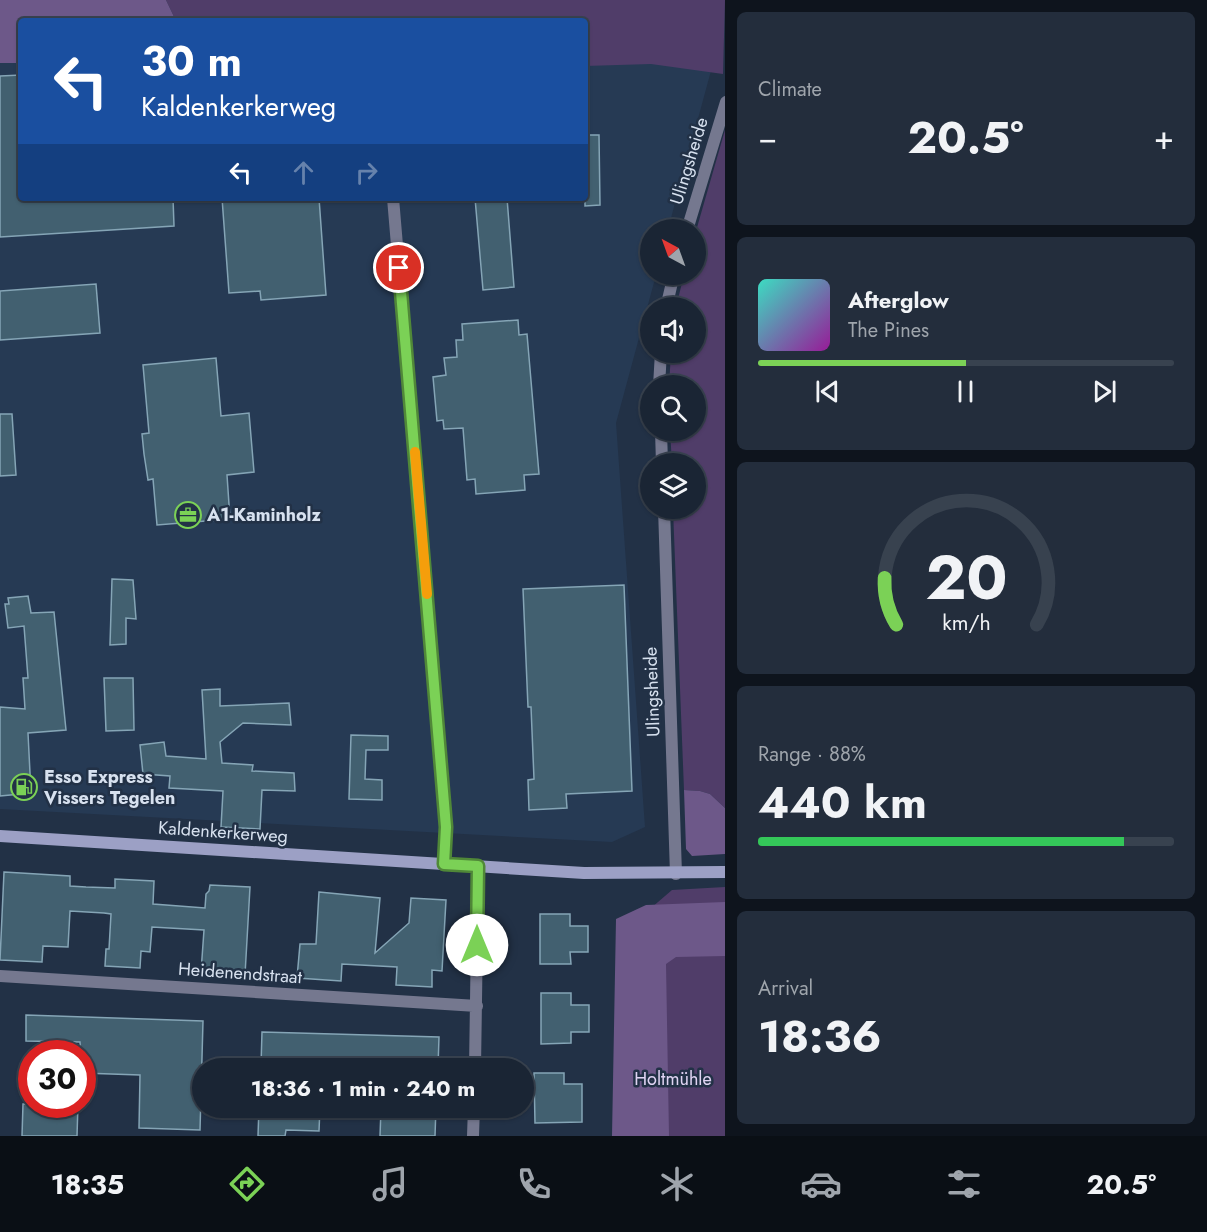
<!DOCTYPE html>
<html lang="en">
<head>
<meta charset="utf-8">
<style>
  body { margin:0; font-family:Jost,sans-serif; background:#232d3c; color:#f1f3f6; height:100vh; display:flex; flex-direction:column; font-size:22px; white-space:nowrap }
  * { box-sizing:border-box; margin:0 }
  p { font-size:20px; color:#9fa5ac }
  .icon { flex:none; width:33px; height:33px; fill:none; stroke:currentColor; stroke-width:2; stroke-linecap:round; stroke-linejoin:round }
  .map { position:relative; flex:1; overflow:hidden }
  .drawer { display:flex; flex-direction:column; gap:12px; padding:12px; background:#0e141d; width:482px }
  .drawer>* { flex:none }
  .guide { position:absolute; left:18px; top:18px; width:570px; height:183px; border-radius:6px; box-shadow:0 2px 4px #0004,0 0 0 2px #38424f; background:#1a4fa0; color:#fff; overflow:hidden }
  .needle { width:39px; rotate:319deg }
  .buttons { position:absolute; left:640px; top:219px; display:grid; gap:12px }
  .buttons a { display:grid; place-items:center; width:66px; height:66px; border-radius:50%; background:#1a2534; box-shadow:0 2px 4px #0004,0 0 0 2px #38424f; font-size:30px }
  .speed { position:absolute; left:18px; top:1040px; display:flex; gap:12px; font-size:30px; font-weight:700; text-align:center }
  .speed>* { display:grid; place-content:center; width:78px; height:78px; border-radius:50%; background:#1a2534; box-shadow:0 2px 4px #0004,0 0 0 2px #38424f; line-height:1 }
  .speed .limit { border:9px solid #d22; background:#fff; color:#111 }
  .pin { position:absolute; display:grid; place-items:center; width:51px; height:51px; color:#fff; margin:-26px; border:3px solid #fff; border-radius:50%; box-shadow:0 2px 6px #0007 }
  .me { position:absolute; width:66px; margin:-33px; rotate:0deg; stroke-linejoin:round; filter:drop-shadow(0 0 4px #0008) }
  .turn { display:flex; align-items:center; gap:21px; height:126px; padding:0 24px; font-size:27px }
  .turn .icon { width:78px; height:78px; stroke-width:2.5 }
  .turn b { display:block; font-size:42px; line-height:51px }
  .lanes { display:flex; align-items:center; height:57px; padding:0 24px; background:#0003; justify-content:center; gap:30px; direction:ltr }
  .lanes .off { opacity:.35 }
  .big { font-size:45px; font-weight:700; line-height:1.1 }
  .drawer .widget { flex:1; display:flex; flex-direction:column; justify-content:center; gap:9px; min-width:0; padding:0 21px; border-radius:9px; background:#232d3c }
  .drawer .dial { align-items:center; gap:0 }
  .dial svg { height:156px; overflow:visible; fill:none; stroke:#38424f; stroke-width:7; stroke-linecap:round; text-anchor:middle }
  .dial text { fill:#f1f3f6; stroke:none }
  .song { display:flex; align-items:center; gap:18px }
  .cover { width:72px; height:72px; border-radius:9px; background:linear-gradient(135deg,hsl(170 70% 55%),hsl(300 70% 35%)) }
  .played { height:6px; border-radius:3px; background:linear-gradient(90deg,#7bd156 50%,#38424f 50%) }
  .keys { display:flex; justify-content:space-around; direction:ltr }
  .heat { display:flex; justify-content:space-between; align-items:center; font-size:33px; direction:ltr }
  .charge { height:9px; border-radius:4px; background:linear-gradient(90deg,#34c759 88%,#38424f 0) }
  .trip { position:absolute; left:192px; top:1058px; width:342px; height:60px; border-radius:30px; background:#1a2534; box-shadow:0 2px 4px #0004,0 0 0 2px #38424f; font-weight:700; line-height:60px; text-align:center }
  .tabs { display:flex; height:96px; justify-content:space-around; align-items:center; background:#0a0f15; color:#9fa5ac }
  .tabs .icon { width:42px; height:42px }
  .tabs .current { color:#7bd156 }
  .tabs b { font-size:27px; color:#f1f3f6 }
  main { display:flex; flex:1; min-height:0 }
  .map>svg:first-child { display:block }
</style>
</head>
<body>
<main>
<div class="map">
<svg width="726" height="1136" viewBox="0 0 726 1136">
  <rect width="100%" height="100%" fill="#223146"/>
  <path fill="#263a54" d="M715 56 668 229 651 230V274L656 275 616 423 645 827 612 842 0 809V57L21 59V198H585V60Z"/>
  <path fill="#503d69" d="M166 0H725L723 74 651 64 585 66V21H176Z
    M725 130V808L710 794 700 791 684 790 673 509 696 508V464L672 463 670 431 696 430V386H669L671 353 696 352V308L676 307 684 275 696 274V231Z
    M725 887V1136H619L644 914 672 890Z"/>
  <path fill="#6d5889" d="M0 0H166L176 21H21V63H0Z
    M684 790 700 791 710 794 725 808V854L692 856 686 849Z
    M725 902V956L676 957 666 964 669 1136H612L616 919 646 905Z"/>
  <path fill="#426070" stroke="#85a5b6" stroke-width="1.5" d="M21 75V198H173L174 226 0 237V76Z
    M585 135H599L600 205 585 206Z
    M222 198H319L326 295 261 300 260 291 229 293Z
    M475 198H507L514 287 483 290Z
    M96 284 100 333 0 340V291Z
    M518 320 519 335 527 334 539 474 524 475 525 490 476 494 475 479 467 480 463 428 444 429 443 420 437 421 433 377 446 375 444 358 457 357 456 340H463L462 324Z
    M216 358 221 416 249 413 254 472 227 475 230 519 157 525 153 479 148 480 144 454 142 434 149 433 143 365Z
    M0 414H12L16 475 0 476Z
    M112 579 133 580 136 619 126 618V644L110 645Z
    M624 585 632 791 566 794 567 808 529 810 528 780 534 779 531 707H528L523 589Z
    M28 596 31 613 54 612 66 730 28 733 31 793 0 796V707L25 709 23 678H28L24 626 8 628 5 604H9L8 598Z
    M104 678H133L134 730 106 731Z
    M220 689V706L289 703 291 725 243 723 220 742 222 763 253 765 252 771 294 773 295 791 262 790 260 829 221 827 223 791 169 788 170 776 143 774 140 745 164 742 166 756 206 759 202 690Z
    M351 735 388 736V750H366L365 779 382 780V800L349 799Z
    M4 872 70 876V886L86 887 115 888V879L154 881 153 904 205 908 206 894 209 891 210 885 250 887 245 975 201 972 204 930 152 927 150 952 141 951 140 968 105 966 106 949H109L111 914 104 913 70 911 68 947 43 946 42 962 0 960Z
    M319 892 380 898 375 953 409 923 411 898 446 900 442 971 432 970V987L396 985 397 967 342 964 341 981 297 978 300 944H316Z
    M540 914H570V926H588V952H570L571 964H540Z
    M541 993H571V1005H589V1032H571V1043L541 1044Z
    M26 1015 203 1021 200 1130 139 1128 140 1075 82 1073 80 1042 26 1041Z
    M262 1032 439 1037 438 1068H382L383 1061 280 1058 279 1066 261 1065Z
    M534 1073H564V1084H582V1122L535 1123Z
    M23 1104H78L77 1136H22Z
    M259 1107H320L319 1131 286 1130 285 1136H258Z
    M408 1107H436L435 1136H380L381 1109 407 1110Z"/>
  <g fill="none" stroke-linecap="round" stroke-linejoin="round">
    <path stroke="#75788f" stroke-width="12" d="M393 198 446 827 444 864
      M687 230 726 102
      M666 308 674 274
      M659 386 661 352
      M661 430 662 464
      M664 508 676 874
      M0 976 477 1006
      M475 1068 478 866
      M473 1136 474 1107"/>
    <path stroke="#9ca0c5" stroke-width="12" d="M0 836 584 873 726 872"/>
  </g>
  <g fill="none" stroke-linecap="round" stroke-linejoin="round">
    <defs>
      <path id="route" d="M399 268 446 827 444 864 478 866 477 945"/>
    </defs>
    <use href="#route" stroke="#508838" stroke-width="15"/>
    <use href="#route" stroke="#7bd156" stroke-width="10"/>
    <path stroke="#f59e0b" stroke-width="10" d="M415 452 427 594"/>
  </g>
  <defs>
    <symbol id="office-ring" viewBox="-11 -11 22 22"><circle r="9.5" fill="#223146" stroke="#7bd156" stroke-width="1.5"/><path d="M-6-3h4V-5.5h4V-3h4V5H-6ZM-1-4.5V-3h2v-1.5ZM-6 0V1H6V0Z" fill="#7bd156"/></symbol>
    <symbol id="fuel-ring" viewBox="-11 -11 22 22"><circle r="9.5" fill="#223146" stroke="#7bd156" stroke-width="1.5"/><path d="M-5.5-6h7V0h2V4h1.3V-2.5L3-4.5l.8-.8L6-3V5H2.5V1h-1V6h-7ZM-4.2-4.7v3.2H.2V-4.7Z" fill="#7bd156"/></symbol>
  </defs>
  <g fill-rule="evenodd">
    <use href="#office-ring" x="173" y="500" width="30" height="30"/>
    <use href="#fuel-ring" x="9" y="772" width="30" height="30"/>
  </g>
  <g text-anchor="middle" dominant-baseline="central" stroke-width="5" stroke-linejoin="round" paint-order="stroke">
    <g font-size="18" fill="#d7e1ef" stroke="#223146">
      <text transform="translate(689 161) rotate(-73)">Ulingsheide</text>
      <text transform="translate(652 692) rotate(-92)">Ulingsheide</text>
      <text transform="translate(223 832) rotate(4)">Kaldenkerkerweg</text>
      <text transform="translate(240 973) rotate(4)">Heidenendstraat</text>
    </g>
    <g font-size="18" font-weight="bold" fill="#d7e1ef" stroke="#223146" text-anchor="start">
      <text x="207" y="515">A1-Kaminholz</text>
      <text x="44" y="777">Esso Express<tspan x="44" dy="21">Vissers Tegelen</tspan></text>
    </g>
    <g font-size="18" fill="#e0d4f3" stroke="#223146">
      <text x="673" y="1079">Holtmühle</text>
    </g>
  </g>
</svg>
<div class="buttons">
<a><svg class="needle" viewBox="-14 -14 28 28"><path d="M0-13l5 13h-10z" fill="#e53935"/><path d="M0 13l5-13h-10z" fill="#9fa5ac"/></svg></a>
<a><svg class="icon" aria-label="sound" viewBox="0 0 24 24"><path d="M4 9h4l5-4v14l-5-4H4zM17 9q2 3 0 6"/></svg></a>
<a><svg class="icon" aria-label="search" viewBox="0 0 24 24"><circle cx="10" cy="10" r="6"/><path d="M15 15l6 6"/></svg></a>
<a><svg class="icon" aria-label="layers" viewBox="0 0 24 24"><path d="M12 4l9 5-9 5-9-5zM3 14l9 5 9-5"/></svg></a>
</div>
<div class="speed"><div class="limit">30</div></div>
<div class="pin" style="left:399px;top:268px;background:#d93025"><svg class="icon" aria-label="arrive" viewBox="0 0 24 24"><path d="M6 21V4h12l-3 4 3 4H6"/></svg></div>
<svg class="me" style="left:477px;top:945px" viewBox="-20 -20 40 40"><circle r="19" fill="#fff"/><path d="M0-13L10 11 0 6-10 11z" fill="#7bd156"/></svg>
<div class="trip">18:36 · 1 min · 240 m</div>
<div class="guide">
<div class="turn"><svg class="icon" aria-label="left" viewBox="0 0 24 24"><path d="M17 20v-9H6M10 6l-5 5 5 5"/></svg><div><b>30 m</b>Kaldenkerkerweg</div></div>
<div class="lanes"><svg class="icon" aria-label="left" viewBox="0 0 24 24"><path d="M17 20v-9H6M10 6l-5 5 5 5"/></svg><svg class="icon off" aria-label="ahead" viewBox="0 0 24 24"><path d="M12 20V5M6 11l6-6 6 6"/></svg><svg class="icon off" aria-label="right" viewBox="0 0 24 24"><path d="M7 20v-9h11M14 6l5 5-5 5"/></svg></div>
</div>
</div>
<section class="drawer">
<div class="widget"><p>Climate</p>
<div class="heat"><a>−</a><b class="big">20.5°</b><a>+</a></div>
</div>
<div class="widget">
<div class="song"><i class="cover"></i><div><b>Afterglow</b><p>The Pines</p></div></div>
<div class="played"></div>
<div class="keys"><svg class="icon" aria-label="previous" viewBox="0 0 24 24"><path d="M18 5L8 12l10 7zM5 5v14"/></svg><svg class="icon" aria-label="pause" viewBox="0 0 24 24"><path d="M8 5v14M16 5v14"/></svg><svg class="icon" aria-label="next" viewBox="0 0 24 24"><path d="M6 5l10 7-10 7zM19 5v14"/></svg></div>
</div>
<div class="widget dial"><svg viewBox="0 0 100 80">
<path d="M14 69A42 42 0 1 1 86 69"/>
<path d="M14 69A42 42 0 0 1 8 45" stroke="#7bd156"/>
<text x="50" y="56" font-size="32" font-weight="700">20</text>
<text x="50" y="72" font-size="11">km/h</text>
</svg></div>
<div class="widget"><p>Range · 88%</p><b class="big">440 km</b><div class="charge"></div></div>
<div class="widget"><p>Arrival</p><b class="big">18:36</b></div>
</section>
</main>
<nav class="tabs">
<b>18:35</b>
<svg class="icon current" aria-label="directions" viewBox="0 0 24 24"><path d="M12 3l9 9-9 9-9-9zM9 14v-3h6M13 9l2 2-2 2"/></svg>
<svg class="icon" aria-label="music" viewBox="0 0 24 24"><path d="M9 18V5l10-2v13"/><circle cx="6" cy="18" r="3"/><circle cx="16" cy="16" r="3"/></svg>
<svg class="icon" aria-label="phone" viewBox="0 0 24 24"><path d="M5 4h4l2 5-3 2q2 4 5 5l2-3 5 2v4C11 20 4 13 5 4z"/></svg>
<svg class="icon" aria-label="climate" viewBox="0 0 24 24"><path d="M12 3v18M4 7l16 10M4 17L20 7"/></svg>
<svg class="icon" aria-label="car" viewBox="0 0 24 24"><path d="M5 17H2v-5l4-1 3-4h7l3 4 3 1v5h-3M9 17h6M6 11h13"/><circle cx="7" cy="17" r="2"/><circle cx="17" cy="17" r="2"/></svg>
<svg class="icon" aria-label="filters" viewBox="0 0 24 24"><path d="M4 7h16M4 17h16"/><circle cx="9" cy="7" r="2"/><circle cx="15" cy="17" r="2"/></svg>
<b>20.5°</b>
</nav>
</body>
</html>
